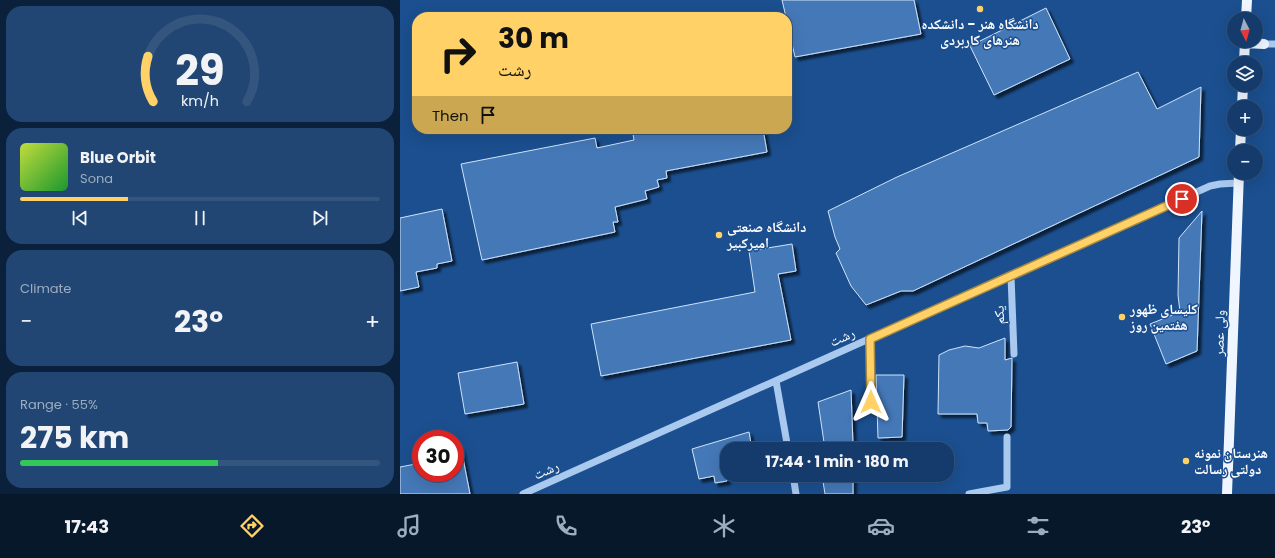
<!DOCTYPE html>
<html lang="en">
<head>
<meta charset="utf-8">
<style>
  body { margin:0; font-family:Poppins,"Noto Naskh Arabic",sans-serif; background:#214673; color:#f1f3f6; height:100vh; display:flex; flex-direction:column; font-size:15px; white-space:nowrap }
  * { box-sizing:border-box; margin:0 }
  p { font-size:13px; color:#9dadc1 }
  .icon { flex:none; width:22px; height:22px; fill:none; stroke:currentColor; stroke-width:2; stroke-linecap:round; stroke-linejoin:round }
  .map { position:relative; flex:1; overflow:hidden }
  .panel { display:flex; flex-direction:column; gap:6px; padding:6px; background:#0b203b; width:400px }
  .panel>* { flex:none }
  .hud { position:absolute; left:12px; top:12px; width:380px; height:122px; border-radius:16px; box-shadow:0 4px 16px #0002,0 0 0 1px #33557e; background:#ffd166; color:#111; overflow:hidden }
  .needle { width:26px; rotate:174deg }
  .controls { position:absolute; left:827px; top:12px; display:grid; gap:8px }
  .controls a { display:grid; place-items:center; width:36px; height:36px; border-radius:50%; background:#143b6b; box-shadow:0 4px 16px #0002,0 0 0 1px #33557e; font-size:20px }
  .speed { position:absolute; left:12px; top:430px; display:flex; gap:8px; font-size:20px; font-weight:700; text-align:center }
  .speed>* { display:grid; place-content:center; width:52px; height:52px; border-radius:50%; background:#143b6b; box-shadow:0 4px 16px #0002,0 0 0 1px #33557e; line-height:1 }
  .speed .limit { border:6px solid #d22; background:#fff; color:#111 }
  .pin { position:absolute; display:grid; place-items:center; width:34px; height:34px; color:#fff; margin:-17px; border:2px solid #fff; border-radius:50%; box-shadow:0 1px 4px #0007 }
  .me { position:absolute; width:44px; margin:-22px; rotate:0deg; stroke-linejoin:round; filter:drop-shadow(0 0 3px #0008) }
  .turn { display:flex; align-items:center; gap:14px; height:84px; padding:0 20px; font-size:18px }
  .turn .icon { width:52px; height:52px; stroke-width:2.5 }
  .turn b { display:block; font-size:28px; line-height:34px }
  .then { display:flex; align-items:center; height:38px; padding:0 20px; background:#0003; gap:8px; font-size:15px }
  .big { font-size:30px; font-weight:700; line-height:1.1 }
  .panel .card { flex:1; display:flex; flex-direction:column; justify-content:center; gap:6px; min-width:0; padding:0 14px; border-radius:16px; background:#214673 }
  .panel .dial { align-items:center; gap:0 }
  .dial svg { height:104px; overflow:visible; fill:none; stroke:#33557e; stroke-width:7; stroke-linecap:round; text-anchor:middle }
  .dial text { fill:#f1f3f6; stroke:none }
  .song { display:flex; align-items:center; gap:12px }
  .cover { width:48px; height:48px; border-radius:6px; background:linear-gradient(135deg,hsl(70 70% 55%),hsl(130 70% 35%)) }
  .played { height:4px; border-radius:2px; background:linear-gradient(90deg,#ffd166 30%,#33557e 30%) }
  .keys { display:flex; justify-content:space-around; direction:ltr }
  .heat { display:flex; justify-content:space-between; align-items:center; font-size:22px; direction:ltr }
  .charge { height:6px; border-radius:3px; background:linear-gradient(90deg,#34c759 55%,#33557e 0) }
  .trip { position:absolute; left:320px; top:442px; width:234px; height:40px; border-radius:16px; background:#143b6b; box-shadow:0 4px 16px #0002,0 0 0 1px #33557e; font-weight:700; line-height:40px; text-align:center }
  .tabs { display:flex; height:64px; justify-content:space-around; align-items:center; background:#08182b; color:#9dadc1 }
  .tabs .icon { width:28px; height:28px }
  .tabs .selected { color:#ffd166 }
  .tabs b { font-size:18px; color:#f1f3f6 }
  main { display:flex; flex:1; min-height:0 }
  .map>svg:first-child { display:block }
</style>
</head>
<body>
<main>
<section class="panel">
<div class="card dial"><svg viewBox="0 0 100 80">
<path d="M14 69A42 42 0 1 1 86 69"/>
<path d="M14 69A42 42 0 0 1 10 34" stroke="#ffd166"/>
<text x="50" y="56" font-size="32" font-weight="700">29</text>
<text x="50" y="72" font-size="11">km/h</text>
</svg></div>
<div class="card">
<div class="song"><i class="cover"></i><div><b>Blue Orbit</b><p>Sona</p></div></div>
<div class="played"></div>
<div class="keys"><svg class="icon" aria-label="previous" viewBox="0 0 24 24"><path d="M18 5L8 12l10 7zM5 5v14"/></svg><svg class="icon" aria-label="pause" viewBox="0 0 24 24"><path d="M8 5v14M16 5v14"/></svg><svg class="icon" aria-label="next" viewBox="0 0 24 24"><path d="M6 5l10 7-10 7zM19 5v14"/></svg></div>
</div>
<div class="card"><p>Climate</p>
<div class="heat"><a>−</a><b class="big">23°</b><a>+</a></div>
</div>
<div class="card"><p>Range · 55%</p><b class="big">275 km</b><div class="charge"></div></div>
</section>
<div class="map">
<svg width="875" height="494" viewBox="0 0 875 494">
  <defs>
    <filter id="shadow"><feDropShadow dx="3.5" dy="3.5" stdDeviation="1" flood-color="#0009"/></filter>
  </defs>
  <rect width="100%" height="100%" fill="#1b4f8f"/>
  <path fill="#4478b7" stroke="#cfe3fa" filter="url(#shadow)" d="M382 0H514L521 34 395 57 387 22V17H386Z
    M646 8 670 59 594 95 570 46Z
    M738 72 757 109 801 87 799 157 513 291H501L466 305 451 286 436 253 440 249 435 237 428 211 497 177Z
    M259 129H363L367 152 266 171 267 178 257 180 259 187 245 191 247 199 215 207 218 222H213L215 232 82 260 61 164 195 138 197 148 234 140 233 134Z
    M42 209 52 261 37 264V268L16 272 19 287 0 291V218Z
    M802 211 797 351 766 364 750 324 780 312 778 295 779 238Z
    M392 244 396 271 378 274 391 340 201 376 191 324 355 292 349 251Z
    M605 338V360L612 358 611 427 608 430 588 431 587 423H578L577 414H538L539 355 549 350 565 346 579 348Z
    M117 362 124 404 65 414 58 373Z
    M476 375H504L502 437 478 438Z
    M451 390 453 445 425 449 418 402Z
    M349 432 352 449H327V481L315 483 314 476 299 479 292 449Z
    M61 448 70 494H0V467L21 463V473H55V449Z
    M422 475H453V494H425Z"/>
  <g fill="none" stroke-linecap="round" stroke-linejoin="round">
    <path stroke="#a9c9ee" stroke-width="7" d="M864 44H875
      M611 276 614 354
      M470 339 471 402
      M376 381 388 449
      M393 475 396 494
      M123 494 810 186 820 184 838 183
      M569 494 607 487V437"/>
    <path stroke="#f0f6ff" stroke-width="10" d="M846 19 847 0
      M845 43 864 44
      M844 63 845 41
      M842 107 843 85
      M840 151 841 129
      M827 494 839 173"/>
  </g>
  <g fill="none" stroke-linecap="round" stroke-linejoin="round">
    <defs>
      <path id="route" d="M471 402 470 339 782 199"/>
    </defs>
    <use href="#route" stroke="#a68842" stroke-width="10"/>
    <use href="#route" stroke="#ffd166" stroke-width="7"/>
  </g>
  <g fill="#ffd166" stroke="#1b4f8f" stroke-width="1.5">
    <circle cx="580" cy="9" r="4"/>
    <circle cx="319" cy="235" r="4"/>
    <circle cx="722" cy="317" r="4"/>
    <circle cx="786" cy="461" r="4"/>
  </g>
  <g text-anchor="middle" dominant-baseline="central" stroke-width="3" stroke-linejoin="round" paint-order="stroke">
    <g font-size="14" font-weight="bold" fill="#fff" stroke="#1b4f8f" text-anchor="start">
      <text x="580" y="24" text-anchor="middle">دانشگاه هنر - دانشکده<tspan x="580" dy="16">هنرهای کاربردی</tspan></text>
      <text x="327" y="227">دانشگاه صنعتی<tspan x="327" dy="16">امیرکبیر</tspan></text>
      <text x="730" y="309">کلیسای ظهور<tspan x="730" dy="16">هفتمین روز</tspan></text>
      <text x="794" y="453">هنرستان نمونه<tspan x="794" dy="16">دولتی رسالت</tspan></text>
    </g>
    <g font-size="14" fill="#fff" stroke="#1b4f8f">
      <text transform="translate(599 315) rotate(-92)">یکم</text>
      <text transform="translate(819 333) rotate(-88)">ولی عصر</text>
      <text transform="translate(442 337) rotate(-24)">رشت</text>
      <text transform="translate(146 470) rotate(-24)">رشت</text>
    </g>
  </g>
</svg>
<div class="controls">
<a><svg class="needle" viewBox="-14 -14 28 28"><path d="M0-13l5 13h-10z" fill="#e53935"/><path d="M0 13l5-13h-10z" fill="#9dadc1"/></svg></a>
<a><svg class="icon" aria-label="layers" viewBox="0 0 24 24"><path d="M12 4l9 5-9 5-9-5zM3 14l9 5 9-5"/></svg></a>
<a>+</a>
<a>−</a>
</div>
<div class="speed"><div class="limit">30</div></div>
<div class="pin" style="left:782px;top:199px;background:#d93025"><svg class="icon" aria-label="arrive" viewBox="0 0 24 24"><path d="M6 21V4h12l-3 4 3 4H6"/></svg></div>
<svg class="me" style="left:471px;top:402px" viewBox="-20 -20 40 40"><path d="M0-17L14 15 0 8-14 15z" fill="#ffd166" stroke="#fff" stroke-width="4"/></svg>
<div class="trip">17:44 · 1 min · 180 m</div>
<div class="hud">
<div class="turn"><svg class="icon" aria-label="right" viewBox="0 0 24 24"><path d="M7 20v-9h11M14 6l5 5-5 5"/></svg><div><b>30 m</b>رشت</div></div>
<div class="then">Then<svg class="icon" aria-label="arrive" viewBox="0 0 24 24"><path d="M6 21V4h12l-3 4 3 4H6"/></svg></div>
</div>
</div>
</main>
<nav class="tabs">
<b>17:43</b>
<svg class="icon selected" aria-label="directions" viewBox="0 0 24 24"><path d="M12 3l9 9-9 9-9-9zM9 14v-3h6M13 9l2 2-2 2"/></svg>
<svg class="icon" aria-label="music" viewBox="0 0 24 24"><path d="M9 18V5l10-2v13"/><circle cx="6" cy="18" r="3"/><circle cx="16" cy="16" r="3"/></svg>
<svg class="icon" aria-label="phone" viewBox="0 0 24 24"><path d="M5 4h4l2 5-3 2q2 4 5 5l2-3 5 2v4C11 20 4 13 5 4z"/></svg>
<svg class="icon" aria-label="climate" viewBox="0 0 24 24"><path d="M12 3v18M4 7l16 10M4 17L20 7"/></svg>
<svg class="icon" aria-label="car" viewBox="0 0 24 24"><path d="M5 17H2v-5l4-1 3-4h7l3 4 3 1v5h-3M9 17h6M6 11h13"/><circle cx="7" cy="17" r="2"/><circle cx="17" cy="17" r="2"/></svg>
<svg class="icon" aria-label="filters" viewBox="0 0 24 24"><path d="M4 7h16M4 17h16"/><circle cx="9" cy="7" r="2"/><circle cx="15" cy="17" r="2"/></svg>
<b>23°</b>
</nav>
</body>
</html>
